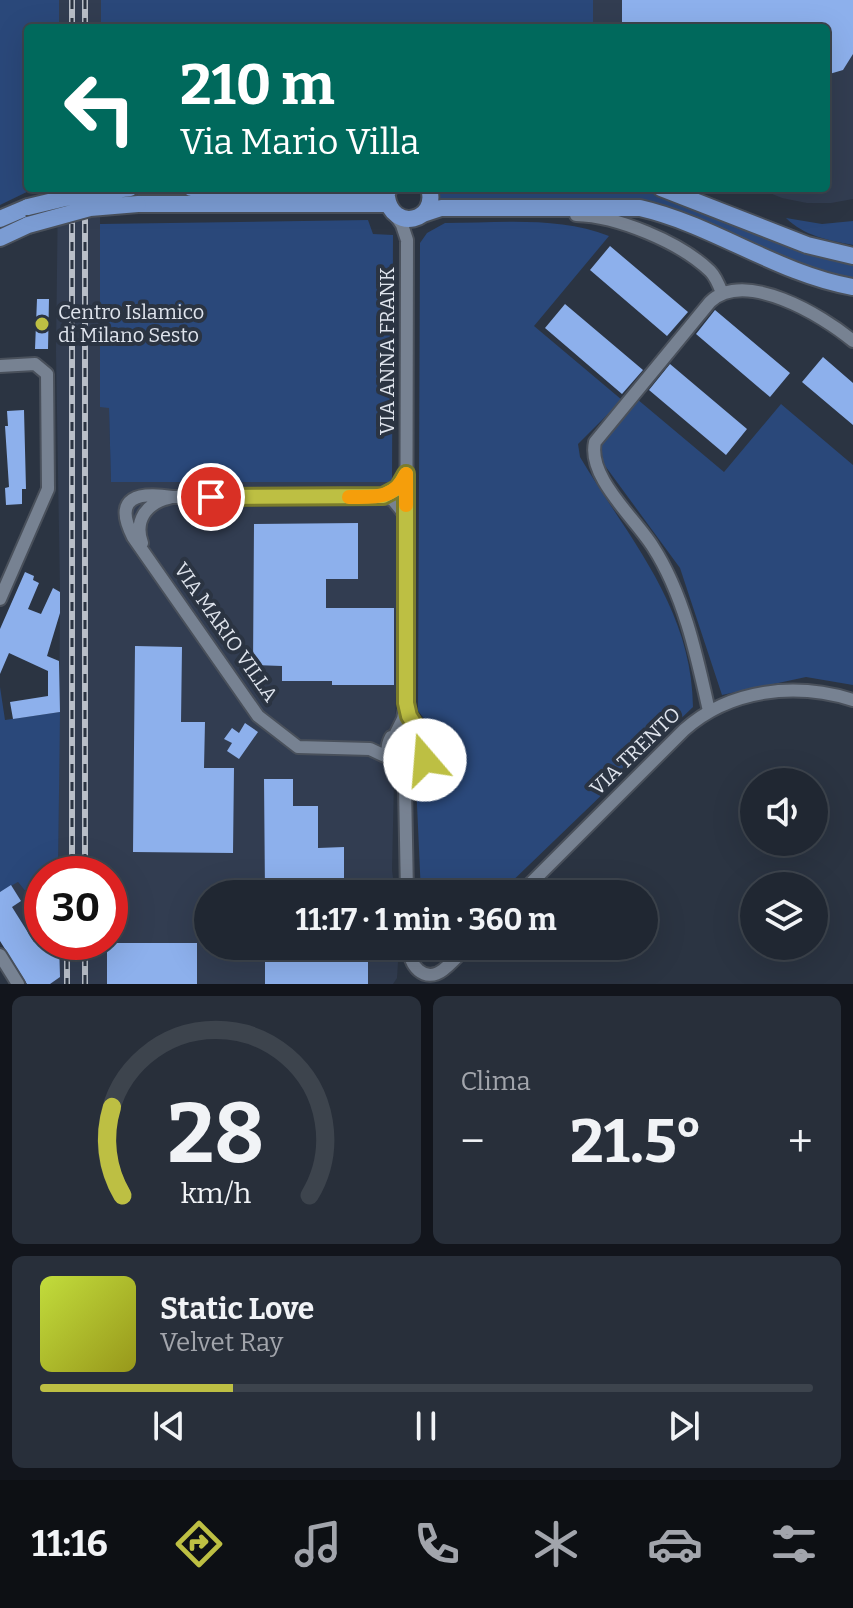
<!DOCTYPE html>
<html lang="it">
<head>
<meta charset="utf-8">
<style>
  body { margin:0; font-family:Bitter,serif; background:#282f3a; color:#f1f3f6; height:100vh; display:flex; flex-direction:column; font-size:30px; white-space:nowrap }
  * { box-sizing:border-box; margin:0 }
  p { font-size:26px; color:#a2a5ac }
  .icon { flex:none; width:44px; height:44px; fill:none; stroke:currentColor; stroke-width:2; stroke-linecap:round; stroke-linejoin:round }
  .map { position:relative; height:984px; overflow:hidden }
  .drawer { display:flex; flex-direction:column; gap:12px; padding:12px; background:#12151c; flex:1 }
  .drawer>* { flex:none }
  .hud { position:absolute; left:24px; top:24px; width:806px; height:168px; border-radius:8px; box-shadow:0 8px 32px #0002,0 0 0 2px #3d444d; background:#00695c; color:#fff; overflow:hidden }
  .buttons { position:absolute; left:740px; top:768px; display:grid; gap:16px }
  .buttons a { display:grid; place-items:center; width:88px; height:88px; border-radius:50%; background:#202732; box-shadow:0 8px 32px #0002,0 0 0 2px #3d444d; font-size:40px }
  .speed { position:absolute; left:24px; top:856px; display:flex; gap:16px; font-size:40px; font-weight:700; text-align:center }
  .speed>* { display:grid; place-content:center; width:104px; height:104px; border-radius:50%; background:#202732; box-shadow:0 8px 32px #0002,0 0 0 2px #3d444d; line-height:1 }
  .speed .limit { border:12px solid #d22; background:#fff; color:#111 }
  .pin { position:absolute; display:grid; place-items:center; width:68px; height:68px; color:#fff; margin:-34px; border:4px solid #fff; border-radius:50%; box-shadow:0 2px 8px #0007 }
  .me { position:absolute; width:88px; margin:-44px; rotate:342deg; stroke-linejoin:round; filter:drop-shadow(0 0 6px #0008) }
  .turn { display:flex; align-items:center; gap:28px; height:168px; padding:0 24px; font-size:36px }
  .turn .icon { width:104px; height:104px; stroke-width:2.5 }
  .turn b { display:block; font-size:56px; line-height:68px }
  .big { font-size:60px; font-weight:700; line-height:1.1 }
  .drawer .widget { flex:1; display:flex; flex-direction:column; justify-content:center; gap:12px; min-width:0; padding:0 28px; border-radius:12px; background:#282f3a }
  .drawer .dial { align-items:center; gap:0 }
  .dial svg { height:208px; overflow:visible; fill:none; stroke:#3d444d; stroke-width:7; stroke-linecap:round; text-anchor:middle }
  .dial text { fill:#f1f3f6; stroke:none }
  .song { display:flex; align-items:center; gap:24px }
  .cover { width:96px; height:96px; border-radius:12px; background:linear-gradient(135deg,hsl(70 70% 55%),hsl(60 70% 35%)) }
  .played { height:8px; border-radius:4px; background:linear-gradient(90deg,#bdbf43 25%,#3d444d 25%) }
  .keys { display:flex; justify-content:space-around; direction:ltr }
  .heat { display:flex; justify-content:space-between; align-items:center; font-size:44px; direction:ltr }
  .drawer .tiles { flex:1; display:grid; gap:12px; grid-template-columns:1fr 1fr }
  .widget:last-child { grid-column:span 2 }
  .trip { position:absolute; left:194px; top:880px; width:464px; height:80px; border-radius:40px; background:#202732; box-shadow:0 8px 32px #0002,0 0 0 2px #3d444d; font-weight:700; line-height:80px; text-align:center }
  .dock { display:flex; height:128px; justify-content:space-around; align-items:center; background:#0d1014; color:#a2a5ac }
  .dock .icon { width:56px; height:56px }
  .dock .selected { color:#bdbf43 }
  .dock b { font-size:36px; color:#f1f3f6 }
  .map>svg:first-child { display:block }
</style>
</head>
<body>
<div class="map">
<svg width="853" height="984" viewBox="0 0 853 984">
  <rect width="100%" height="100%" fill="#2b3442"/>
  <path fill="#323d51" d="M59 0H101V28H59Z
    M593 0H853V199L831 203H807L782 198 758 188H826V28H593Z
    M58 188H100V407H109L111 482H392L400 515 392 870 395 894H208V946H399L397 978 393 984H27L0 892 11 885 18 882 30 897 42 888V942H110V874H58L60 592 56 352Z"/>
  <path fill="#2a487a" d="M0 0H59V28H28V188H35L0 205Z
    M101 0H593V28H101Z
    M433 189 649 190 853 261V280L819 271 672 212 433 203Z
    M786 218 822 224 853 221V245C828 240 804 236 786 218Z
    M368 220 373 234 393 235 392 482H111L109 408 100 407V224Z
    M445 223C500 223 558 216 609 236L534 326 622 400 578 444 580 457C628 538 692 607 693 707L499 894H421L416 782C435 771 441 762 442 740L418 711 420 243 427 233Z
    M637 399 724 472 781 404 853 465V685L806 677 722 695 680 568 603 463 601 445Z
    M0 687 5 720 60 712 58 874H42V888L30 897 18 882 0 892Z"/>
  <path fill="#8db0ec" d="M622 0H853V54L843 70 826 75V28H622Z
    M610 246 688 312 667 336 590 270Z
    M37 299H49L48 349H35Z
    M565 304 643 370 622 394 545 328Z
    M715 310 790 373 770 397 696 334Z
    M823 357 853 383V425L802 382Z
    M670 364 747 429 726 455 649 390Z
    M24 410 26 489H22V504L6 505 5 488 9 487 5 426H8L7 411Z
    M358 523V579H326V608H394V685H332V681H282V666L253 665 254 524Z
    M25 572 34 576 33 580 39 583 28 609 41 614 53 588 60 592V613L47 656 59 661 60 712 13 719 10 702 48 696V671L9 653 0 674V629Z
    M135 646 182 647 181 722H205L204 768H234L233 853 133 852Z
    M245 723 258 732 239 759 227 751 232 743 224 739 232 728 239 733Z
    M264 779H293V806H318V848L344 847V894H265Z
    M11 885 21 901 12 907 34 942H59L60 977 50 984H27L0 941V892Z
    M107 943H197V984H107Z
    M265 946H368V984H265Z"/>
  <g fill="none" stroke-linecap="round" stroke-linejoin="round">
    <defs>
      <path id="minor" d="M394 213 402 225 407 240 406 703 403 719 396 733
        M576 215C617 216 680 242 710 271 716 277 719 285 722 293
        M0 366 35 364 47 374 48 489 0 599
        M142 543C134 521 146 503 169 498
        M709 711C697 657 684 595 653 547 635 518 587 477 595 442L710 302C745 269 822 315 853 341
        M391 737C380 757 398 768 405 786L407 894
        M387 757 370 749 298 747 258 716 133 537C112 496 139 492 172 497L383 496 393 500 406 516
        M406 789C410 775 422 769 426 757 433 739 409 722 406 705
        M520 894 684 730C730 689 795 682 853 700
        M410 946C407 965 425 984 443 970 452 963 460 954 467 946
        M0 955 18 984"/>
      <path id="major" d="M191 188 388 191
        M661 188 807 245 853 256
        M387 197C392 232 439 222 429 188
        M138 204H388
        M423 214 441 208H640C714 225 778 274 853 287
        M0 219 28 207
        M0 238 28 225"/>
    </defs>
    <use href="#minor" stroke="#49505b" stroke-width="16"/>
    <use href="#major" stroke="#49505b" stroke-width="20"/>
    <use href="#minor" stroke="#778292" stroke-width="12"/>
    <use href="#major" stroke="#7b9cd3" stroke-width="16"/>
    <defs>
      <path id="rail" d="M72 0V28
        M85 0V28
        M72 188V874
        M85 188V874
        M67 942V984
        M85 984V942"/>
    </defs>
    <use href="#rail" stroke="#b8bec8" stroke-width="6"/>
    <use href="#rail" stroke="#2b3442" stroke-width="3" stroke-dasharray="9" stroke-linecap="butt"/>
    <defs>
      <path id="major-bridge" d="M28 207 78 195 130 188
        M28 225 90 208 138 204"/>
    </defs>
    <use href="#major-bridge" stroke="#49505b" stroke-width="20" stroke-linecap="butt"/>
    <use href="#major-bridge" stroke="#7b9cd3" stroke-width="16"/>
  </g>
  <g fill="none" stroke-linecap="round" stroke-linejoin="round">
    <defs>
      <path id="route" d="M211 497 383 496 398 488 406 474V703L409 716 428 746 425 760"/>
    </defs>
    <use href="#route" stroke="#7b7c2c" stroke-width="20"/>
    <use href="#route" stroke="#bdbf43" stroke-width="14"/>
    <path stroke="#f59e0b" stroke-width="14" d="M349 497C374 497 394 500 406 474V505"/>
  </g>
  <circle fill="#bdbf43" stroke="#2b3442" stroke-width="3" cx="42" cy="324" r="8"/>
  <g text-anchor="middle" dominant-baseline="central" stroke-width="8" stroke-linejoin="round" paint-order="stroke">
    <g font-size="20" fill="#dfe4ed" stroke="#2b3442" text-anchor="start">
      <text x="58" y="312">Centro Islamico<tspan x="58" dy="23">di Milano Sesto</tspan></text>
    </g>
    <g font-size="20" fill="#dfe4ed" stroke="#2b3442">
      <text transform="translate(387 351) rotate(-90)">VIA ANNA FRANK</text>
      <text transform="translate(226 632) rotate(55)">VIA MARIO VILLA</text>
      <text transform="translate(635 751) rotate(-44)">VIA TRENTO</text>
    </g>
  </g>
</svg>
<div class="buttons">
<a><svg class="icon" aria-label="sound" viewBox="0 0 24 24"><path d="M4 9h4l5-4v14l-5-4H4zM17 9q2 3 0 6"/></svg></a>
<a><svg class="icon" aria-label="layers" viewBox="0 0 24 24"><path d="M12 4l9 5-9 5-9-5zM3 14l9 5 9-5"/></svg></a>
</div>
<div class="speed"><div class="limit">30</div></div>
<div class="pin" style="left:211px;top:497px;background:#d93025"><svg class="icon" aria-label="arrive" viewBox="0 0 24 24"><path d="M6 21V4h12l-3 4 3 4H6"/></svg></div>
<svg class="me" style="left:425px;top:760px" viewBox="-20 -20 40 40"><circle r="19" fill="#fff"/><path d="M0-13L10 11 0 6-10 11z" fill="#bdbf43"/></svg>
<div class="trip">11:17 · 1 min · 360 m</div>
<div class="hud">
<div class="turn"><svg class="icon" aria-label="left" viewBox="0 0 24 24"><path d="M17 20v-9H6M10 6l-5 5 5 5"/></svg><div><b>210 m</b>Via Mario Villa</div></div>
</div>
</div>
<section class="drawer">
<div class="tiles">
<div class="widget dial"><svg viewBox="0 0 100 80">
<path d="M14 69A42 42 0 1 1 86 69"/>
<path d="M14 69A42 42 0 0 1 10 35" stroke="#bdbf43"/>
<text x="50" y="56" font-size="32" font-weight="700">28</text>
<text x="50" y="72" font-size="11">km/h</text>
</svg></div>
<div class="widget"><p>Clima</p>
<div class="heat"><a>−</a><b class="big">21.5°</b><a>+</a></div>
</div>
<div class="widget">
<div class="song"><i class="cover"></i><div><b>Static Love</b><p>Velvet Ray</p></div></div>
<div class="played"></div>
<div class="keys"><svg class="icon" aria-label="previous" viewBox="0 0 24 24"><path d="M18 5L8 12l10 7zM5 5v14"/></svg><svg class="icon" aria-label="pause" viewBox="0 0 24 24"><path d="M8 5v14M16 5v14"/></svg><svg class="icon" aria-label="next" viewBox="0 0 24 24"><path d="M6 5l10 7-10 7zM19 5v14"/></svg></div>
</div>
</div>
</section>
<nav class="dock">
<b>11:16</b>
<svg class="icon selected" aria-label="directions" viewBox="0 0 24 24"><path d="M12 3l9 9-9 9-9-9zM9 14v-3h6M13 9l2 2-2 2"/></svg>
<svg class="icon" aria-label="music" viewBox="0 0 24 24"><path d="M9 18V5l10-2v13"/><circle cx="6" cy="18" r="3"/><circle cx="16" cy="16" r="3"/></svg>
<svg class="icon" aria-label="phone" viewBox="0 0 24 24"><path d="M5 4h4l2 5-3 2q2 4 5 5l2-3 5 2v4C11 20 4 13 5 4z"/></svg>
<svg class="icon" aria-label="climate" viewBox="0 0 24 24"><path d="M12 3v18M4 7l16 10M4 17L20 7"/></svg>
<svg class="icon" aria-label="car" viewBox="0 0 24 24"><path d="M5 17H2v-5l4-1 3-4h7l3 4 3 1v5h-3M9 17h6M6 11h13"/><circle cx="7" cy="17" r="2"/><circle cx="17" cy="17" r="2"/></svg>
<svg class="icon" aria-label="filters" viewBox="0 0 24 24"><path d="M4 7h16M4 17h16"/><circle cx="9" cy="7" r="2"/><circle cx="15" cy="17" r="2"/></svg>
</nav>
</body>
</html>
